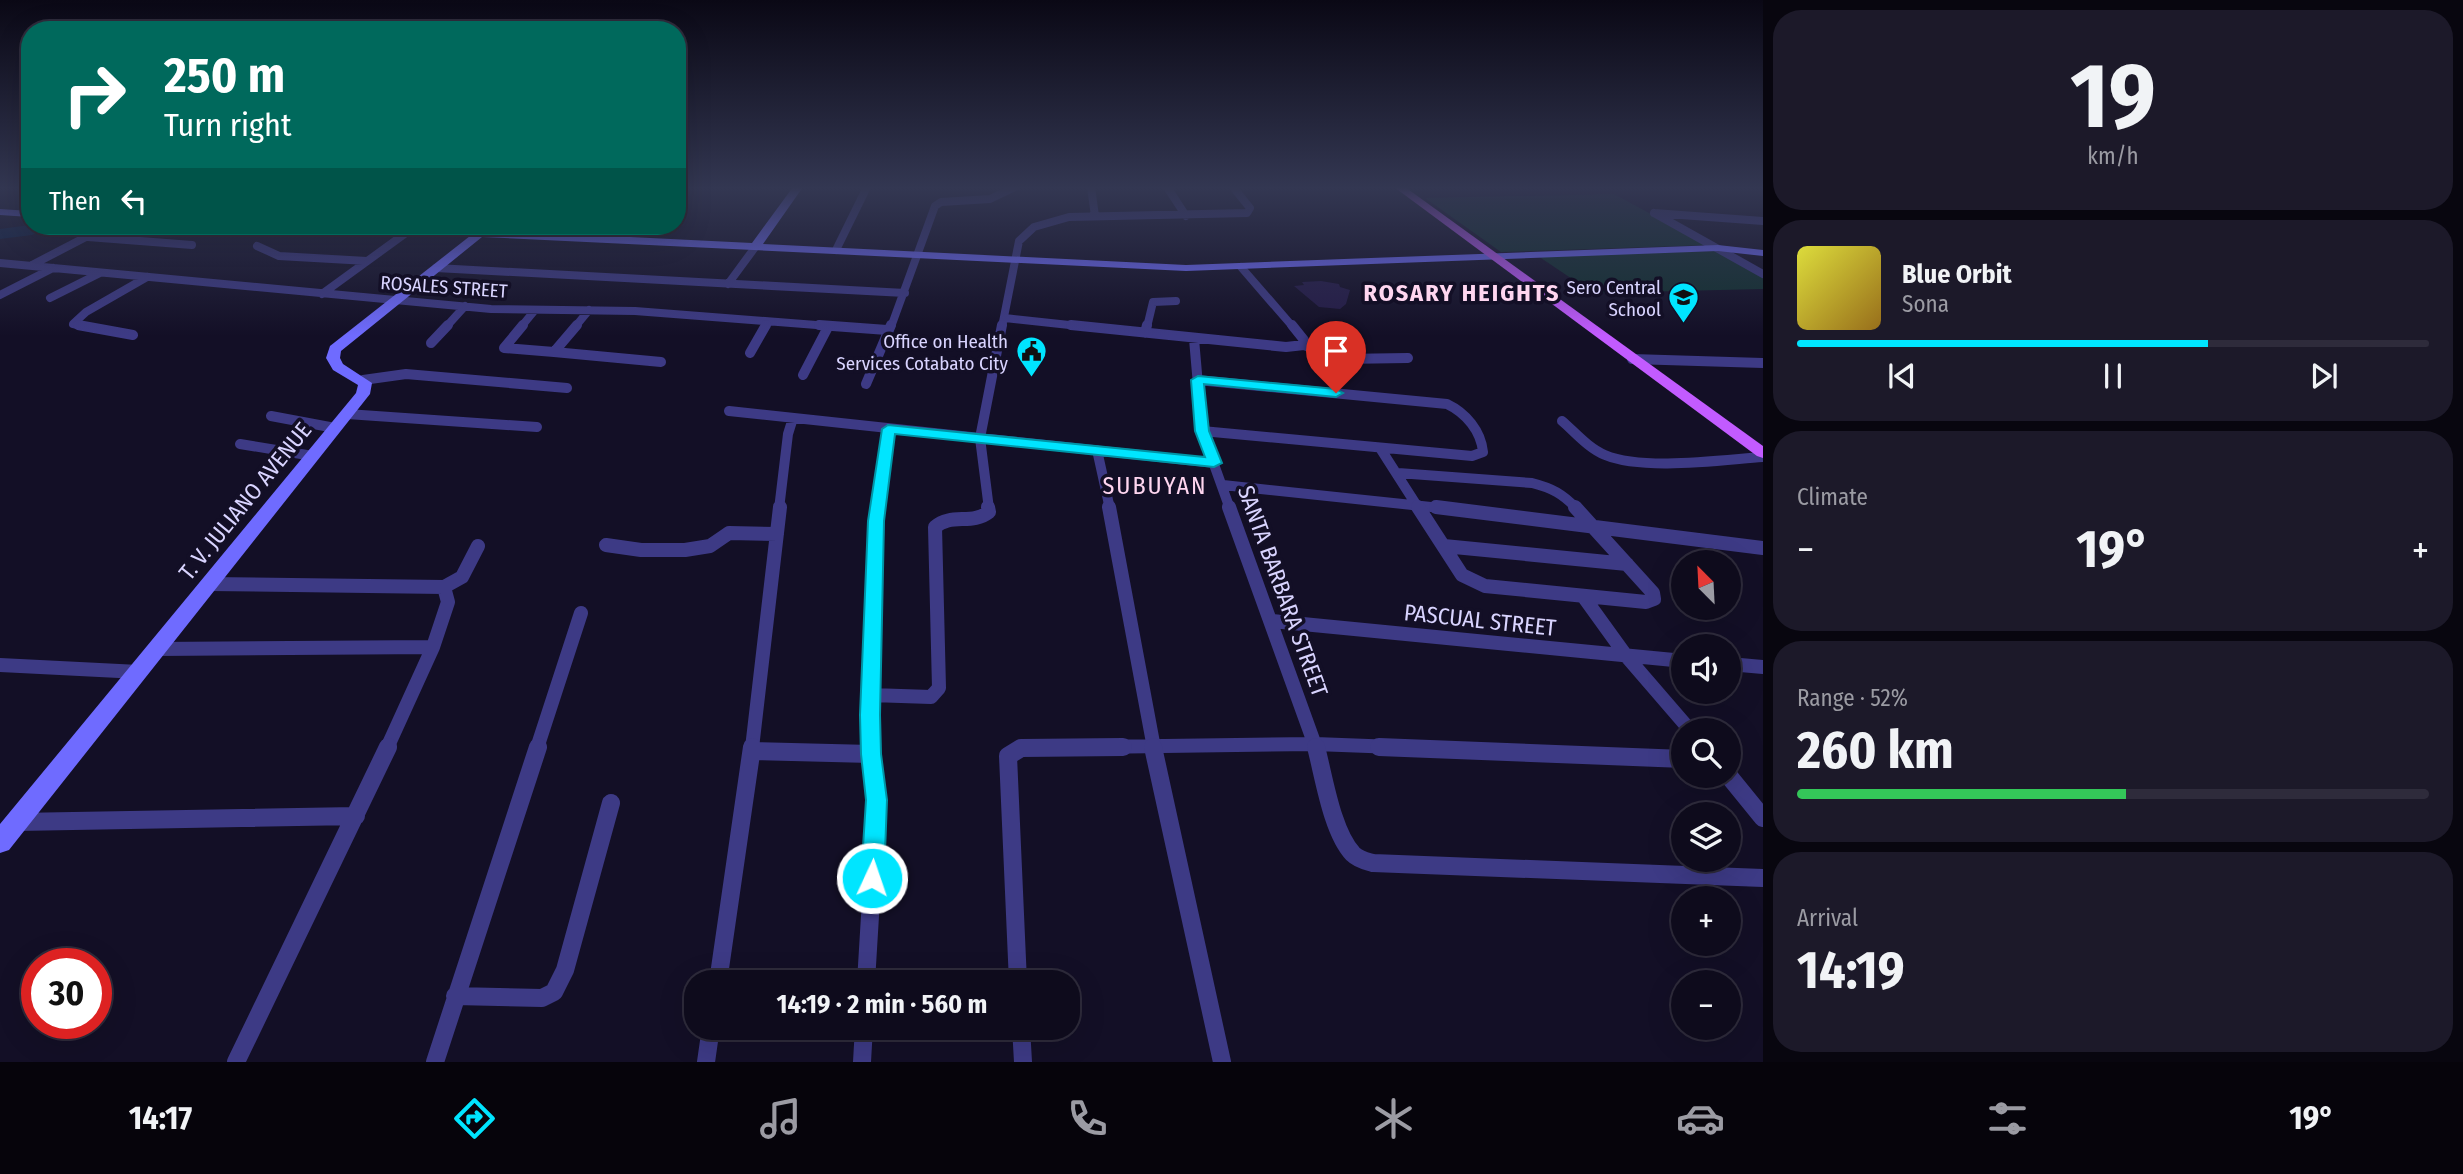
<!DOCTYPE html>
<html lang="en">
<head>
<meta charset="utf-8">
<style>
  body { margin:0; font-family:"Fira Sans Condensed",sans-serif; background:#1c1929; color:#f1f3f6; height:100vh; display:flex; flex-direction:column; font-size:26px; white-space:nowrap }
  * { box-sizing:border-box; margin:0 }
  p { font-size:23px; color:#9b9ba3 }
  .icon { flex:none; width:38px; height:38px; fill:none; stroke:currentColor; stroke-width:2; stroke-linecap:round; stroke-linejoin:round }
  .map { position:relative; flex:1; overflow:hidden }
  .panel { display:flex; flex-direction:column; gap:10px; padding:10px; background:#08060f; width:700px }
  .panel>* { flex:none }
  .top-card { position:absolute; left:21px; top:21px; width:665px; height:214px; border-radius:28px; box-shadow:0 7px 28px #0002,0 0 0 2px #2e2b3b; background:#00695c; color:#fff; overflow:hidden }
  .needle { width:46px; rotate:336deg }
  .buttons { position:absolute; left:1671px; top:550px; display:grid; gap:14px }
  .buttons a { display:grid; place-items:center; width:70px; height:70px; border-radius:50%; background:#0e0b1c; box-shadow:0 7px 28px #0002,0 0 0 2px #2e2b3b; font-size:35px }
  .speed { position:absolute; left:21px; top:948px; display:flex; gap:14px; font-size:35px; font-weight:700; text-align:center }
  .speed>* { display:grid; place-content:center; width:91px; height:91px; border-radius:50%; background:#0e0b1c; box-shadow:0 7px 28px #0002,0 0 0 2px #2e2b3b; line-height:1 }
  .speed .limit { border:10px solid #d22; background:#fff; color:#111 }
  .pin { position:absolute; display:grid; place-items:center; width:60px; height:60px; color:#fff; margin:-72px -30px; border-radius:50% 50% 50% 0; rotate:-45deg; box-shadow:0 0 7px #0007 }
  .pin .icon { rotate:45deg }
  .me { position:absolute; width:77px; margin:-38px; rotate:3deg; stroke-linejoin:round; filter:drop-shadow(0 0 5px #0008) }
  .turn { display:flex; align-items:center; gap:24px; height:147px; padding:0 28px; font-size:32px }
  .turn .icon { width:91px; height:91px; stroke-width:2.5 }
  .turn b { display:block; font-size:49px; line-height:60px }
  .then { display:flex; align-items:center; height:66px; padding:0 28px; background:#0003; gap:14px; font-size:26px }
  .big { font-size:52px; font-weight:700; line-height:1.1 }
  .panel .card { flex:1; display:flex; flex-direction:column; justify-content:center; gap:10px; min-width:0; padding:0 24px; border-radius:28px; background:#1c1929 }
  .panel .dial { align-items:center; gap:0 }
  .dial b { font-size:91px; line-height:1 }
  .song { display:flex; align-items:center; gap:21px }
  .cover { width:84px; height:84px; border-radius:10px; background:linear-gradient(135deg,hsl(60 70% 55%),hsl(40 70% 35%)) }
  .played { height:7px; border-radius:4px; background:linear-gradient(90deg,#00e5ff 65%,#2e2b3b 65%) }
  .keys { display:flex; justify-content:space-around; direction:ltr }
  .heat { display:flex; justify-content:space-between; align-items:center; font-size:38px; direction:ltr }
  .charge { height:10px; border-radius:5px; background:linear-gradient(90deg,#34c759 52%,#2e2b3b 0) }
  .trip { position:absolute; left:684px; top:970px; width:396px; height:70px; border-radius:28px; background:#0e0b1c; box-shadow:0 7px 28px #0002,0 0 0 2px #2e2b3b; font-weight:700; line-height:70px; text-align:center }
  .tab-bar { display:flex; height:112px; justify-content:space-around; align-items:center; background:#06040b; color:#9b9ba3 }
  .tab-bar .icon { width:49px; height:49px }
  .tab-bar .active { color:#00e5ff }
  .tab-bar b { font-size:32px; color:#f1f3f6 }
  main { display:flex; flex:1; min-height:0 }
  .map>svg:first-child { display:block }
</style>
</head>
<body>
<main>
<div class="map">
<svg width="1763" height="1062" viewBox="0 0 1763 1062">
  <rect width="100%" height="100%" fill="#130f26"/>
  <path fill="#12302f" d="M1614 194 1708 245 1501 252 1425 198Z
    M1719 251 1763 276V289L1593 293 1538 256Z"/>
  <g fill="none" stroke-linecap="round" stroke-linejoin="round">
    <path fill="#0a1f44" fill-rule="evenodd" d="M30 225 49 226 32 235 0 239V229Z"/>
  </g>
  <path fill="#241b47" d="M1321 281 1339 284 1340 287 1350 290 1346 304 1340 309 1319 307 1294 286 1304 285 1302 282Z"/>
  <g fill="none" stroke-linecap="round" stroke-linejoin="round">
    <path stroke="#3d3a85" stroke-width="8" d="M1091 187 1095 216
      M1167 187 1186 216
      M1654 213 1763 274
      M1654 213 1763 221
      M88 237 192 245
      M257 246 279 256 367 261
      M836 250 867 187
      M0 263 491 309 635 311 842 327
      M32 265 107 226
      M1241 267 1293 327
      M436 268 905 293
      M728 284 756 246
      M322 294 410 230
      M0 295 53 268
      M50 298 100 273
      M1005 318 1088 327
      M87 327 73 324 86 312 147 277
      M446 327 465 306
      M521 327 535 310
      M575 327 589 310
      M765 327 768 322
      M891 327 935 206 941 202 990 199 1015 187
      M1002 327 1019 241 1034 227 1069 217 1247 213 1250 208 1233 187
      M1147 327 1153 302 1176 301"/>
    <path stroke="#3d3a85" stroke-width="10" d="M78 325 133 335
      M523 325 504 348 554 352 577 325
      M819 325 887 330
      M1071 325 1286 347 1304 345V340L1292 325
      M1145 333 1147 325
      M1194 339 1202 431 1230 509
      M431 343 448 325
      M1304 345 1342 359 1408 358
      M554 352 661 362
      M750 353 766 325
      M1632 359 1763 363
      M803 375 828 327
      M363 380 406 374 567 388
      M1197 380 1447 404C1466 413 1481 431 1483 452L1472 456 1202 431
      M866 384 891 325
      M729 411 1215 463
      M347 414 537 427
      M271 416 335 428
      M1562 421C1575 432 1588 448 1605 455 1643 471 1721 460 1763 457
      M240 444 313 456
      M1380 448 1419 509
      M1097 450 1110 509
      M1398 473 1532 483C1552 488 1563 494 1577 509
      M1223 485 1450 509
      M779 509 788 434 793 418
      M878 509 889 429
      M989 509 980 438 1002 325"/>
    <path stroke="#3d3a85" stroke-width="14" d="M1109 507 1154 748
      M1229 507 1316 748
      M1418 507 1462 575 1485 586 1646 602 1654 599 1653 593 1575 507
      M1436 507 1763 548
      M606 545 641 550H685L710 546 729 533 777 534
      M1444 546 1627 564
      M208 584 444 587 462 577 478 546
      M1583 596 1627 657 1690 730
      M1272 621 1684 661
      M157 649 433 647
      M1729 664 1763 667
      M0 665 139 672
      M871 695 931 697 939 688 935 527C951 513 972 525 989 512L988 507
      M387 748 433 647 448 602 444 587
      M537 748 581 613
      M752 748 780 507
      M871 748 878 507
      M1020 748 1315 744 1422 748"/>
    <path stroke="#3d3a85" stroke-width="18" d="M1153 747 1222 1062
      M1316 747C1324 777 1332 832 1353 854 1359 860 1366 861 1373 863L1763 878
      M1379 747 1684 759
      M752 751 871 754V747
      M1728 775 1763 818
      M17 822 356 816
      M718 982 752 747
      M866 982 877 800 871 754
      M1018 982 1008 756 1021 748 1123 747
      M455 996 542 998 554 992 565 970 611 803
      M1021 1027 1023 1062
      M236 1062 388 747
      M435 1062 538 747
      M706 1062 711 1027
      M862 1062 864 1027"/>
    <path fill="#6f6bff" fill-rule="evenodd" d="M793 187H803L763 244 1186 265 1718 245 1763 250V256L1718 251 1186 271 482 237 341 351 340 358 343 364 372 383 370 394 9 850 0 853V824L356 393 358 385 333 370 326 358 330 346 470 236 331 229 326 226 477 230 484 227 489 230 752 243Z
      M0 209 30 211V217L0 215Z"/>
    <path fill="#c25bff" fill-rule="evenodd" d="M1394 187H1405L1763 446V458L1757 456Z"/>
  </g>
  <linearGradient id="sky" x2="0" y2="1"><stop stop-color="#0a0815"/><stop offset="0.56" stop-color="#333752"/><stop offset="1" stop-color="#333752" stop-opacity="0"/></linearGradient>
  <rect width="1763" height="336" fill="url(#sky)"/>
  <path fill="#00e5ff" stroke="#0095a6" stroke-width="2" d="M1198 376 1336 389 1343 393 1336 397 1204 384 1209 431 1222 463 1214 467 895 434 884 521 880 715 881 754 887 800 884 878 880 885 872 888 864 885 861 878 866 800 861 754 860 715 868 521 882 429 888 425 1205 457 1195 431 1191 380Z"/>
  <defs>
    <symbol id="school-pin" viewBox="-11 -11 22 30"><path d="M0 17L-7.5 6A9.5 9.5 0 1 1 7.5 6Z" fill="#00e5ff" stroke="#130f26"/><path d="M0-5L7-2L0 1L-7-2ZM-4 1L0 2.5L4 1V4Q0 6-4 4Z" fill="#111"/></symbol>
    <symbol id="civic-pin" viewBox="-11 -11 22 30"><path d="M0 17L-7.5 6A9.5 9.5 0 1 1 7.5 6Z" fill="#00e5ff" stroke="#130f26"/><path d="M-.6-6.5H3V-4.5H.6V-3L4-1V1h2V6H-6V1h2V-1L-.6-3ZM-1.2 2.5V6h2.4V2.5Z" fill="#111"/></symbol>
  </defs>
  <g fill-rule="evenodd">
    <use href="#school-pin" x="1666" y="280" width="35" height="47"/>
    <use href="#civic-pin" x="1014" y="334" width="35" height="47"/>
  </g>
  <g text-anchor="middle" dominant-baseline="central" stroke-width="7" stroke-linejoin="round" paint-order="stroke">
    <g font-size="19" fill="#d9d4ff" stroke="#130f26">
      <text transform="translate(444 287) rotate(4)">ROSALES STREET</text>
    </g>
    <g font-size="19" fill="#d9d4ff" stroke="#130f26" text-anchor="end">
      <text x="1661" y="287">Sero Central<tspan x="1661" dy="22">School</tspan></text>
      <text x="1008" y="341">Office on Health<tspan x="1008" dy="22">Services Cotabato City</tspan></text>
    </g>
    <g font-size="23" fill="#d9d4ff" stroke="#130f26">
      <text transform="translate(245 501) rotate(-51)">T. V. JULIANO AVENUE</text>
      <text transform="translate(1283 591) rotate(70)">SANTA BARBARA STREET</text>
      <text transform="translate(1480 620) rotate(6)">PASCUAL STREET</text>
    </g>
    <g font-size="24" font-weight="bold" letter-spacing="2" fill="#ffd6f0" stroke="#130f26">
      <text x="1462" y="293">ROSARY HEIGHTS</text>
    </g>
    <g font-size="24" letter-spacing="2" fill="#ffd6f0" stroke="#130f26">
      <text x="1155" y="486">SUBUYAN</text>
    </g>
  </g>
</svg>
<div class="buttons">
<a><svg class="needle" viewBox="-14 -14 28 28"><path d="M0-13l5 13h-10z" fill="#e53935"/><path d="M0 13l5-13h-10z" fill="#9b9ba3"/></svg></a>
<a><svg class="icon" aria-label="sound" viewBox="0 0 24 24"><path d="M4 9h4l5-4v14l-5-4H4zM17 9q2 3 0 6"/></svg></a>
<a><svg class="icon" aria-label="search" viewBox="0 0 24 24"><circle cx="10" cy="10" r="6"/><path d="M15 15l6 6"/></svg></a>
<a><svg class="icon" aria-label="layers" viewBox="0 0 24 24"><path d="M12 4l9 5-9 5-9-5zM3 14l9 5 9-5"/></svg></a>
<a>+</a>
<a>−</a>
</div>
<div class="speed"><div class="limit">30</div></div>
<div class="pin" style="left:1336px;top:393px;background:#d93025"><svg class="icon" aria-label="arrive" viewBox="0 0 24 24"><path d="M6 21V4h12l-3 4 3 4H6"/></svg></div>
<svg class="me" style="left:872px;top:878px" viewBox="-20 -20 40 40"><circle r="17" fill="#00e5ff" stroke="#fff" stroke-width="3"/><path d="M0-11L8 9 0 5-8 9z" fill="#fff"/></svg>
<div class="trip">14:19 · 2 min · 560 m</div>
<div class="top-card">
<div class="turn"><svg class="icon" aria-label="right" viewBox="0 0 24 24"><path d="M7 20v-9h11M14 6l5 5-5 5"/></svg><div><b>250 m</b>Turn right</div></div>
<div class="then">Then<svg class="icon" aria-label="left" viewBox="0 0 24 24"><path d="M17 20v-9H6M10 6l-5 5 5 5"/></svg></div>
</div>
</div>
<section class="panel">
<div class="card dial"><b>19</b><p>km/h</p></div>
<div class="card">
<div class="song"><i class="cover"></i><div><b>Blue Orbit</b><p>Sona</p></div></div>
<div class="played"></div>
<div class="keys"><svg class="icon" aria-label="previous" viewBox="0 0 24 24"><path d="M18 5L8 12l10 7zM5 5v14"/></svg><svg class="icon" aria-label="pause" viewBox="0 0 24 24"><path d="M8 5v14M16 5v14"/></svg><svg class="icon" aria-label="next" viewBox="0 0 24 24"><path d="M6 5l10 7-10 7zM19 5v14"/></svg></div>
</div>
<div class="card"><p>Climate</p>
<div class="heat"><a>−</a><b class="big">19°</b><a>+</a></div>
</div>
<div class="card"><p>Range · 52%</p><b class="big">260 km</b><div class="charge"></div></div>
<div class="card"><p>Arrival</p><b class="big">14:19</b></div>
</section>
</main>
<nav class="tab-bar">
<b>14:17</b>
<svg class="icon active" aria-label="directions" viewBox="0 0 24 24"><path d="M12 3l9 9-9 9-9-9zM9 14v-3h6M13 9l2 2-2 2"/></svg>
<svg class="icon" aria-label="music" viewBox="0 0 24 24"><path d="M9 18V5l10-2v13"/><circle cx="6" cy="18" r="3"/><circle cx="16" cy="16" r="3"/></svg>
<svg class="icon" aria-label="phone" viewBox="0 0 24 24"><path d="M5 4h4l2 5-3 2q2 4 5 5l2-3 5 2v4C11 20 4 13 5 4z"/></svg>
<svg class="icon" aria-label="climate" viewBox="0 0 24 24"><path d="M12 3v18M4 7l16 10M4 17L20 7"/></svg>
<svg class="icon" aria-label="car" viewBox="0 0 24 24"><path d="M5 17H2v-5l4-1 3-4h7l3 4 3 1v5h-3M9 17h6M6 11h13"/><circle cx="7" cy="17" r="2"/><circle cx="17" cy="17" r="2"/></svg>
<svg class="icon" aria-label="filters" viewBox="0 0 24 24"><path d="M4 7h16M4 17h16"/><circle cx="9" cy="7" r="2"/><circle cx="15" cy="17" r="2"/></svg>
<b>19°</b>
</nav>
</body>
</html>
